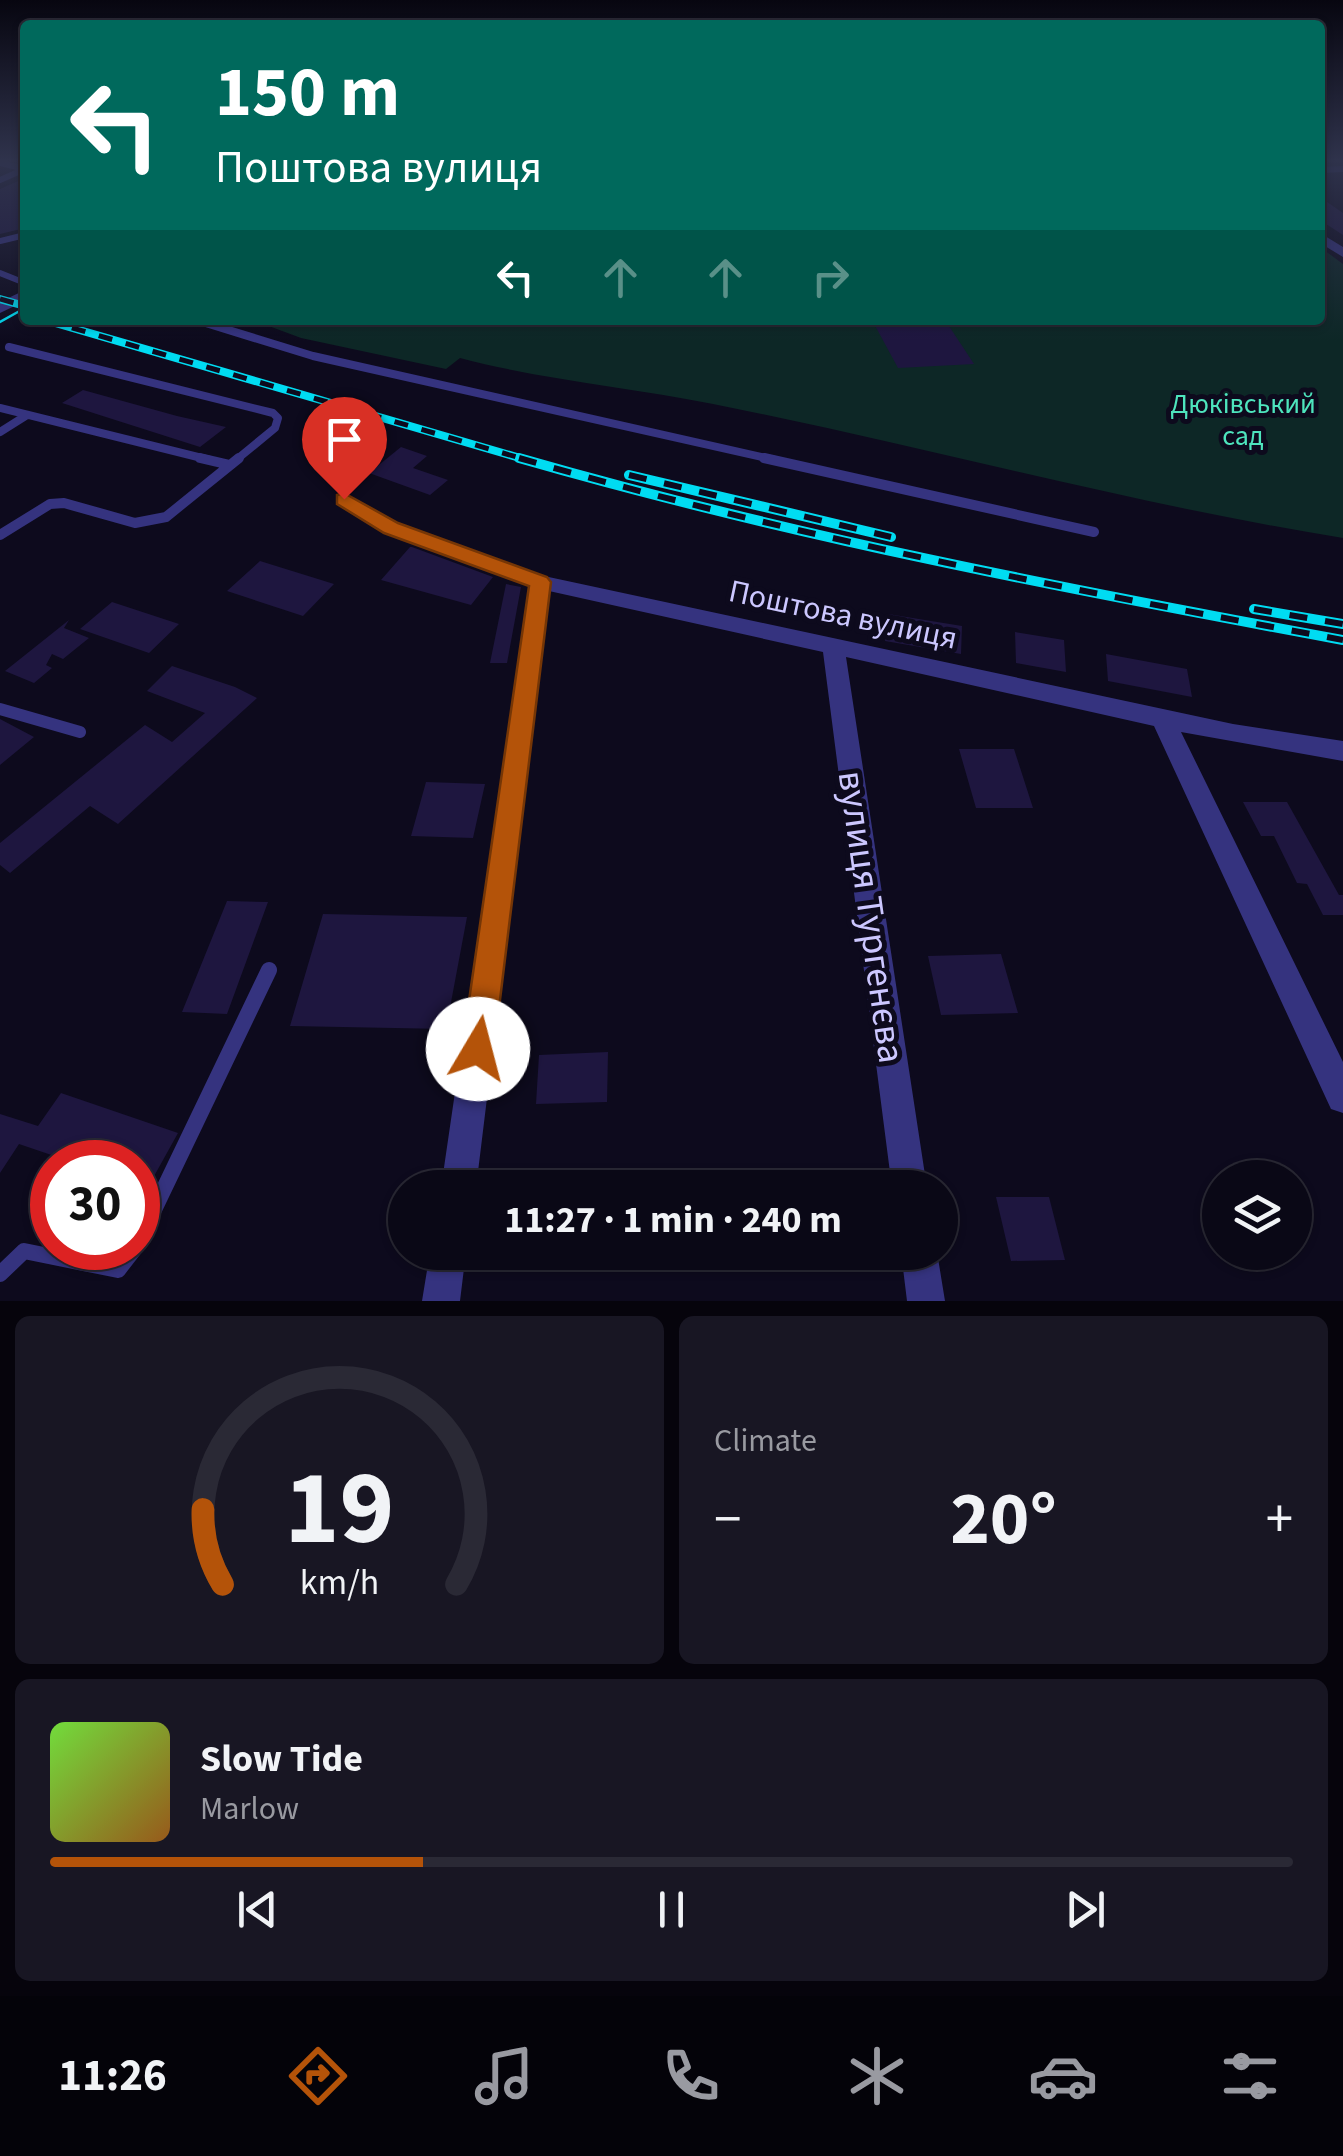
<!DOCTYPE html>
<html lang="en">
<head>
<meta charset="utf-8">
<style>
  body { margin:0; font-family:"Source Sans 3",sans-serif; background:#181623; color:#f1f3f6; height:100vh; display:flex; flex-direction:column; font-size:38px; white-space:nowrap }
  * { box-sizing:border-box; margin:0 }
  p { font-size:32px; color:#999aa1 }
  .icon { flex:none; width:55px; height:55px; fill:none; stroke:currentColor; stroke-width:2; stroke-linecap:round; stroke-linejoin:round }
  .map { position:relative; height:1301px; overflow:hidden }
  .drawer { display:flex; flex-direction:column; gap:15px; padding:15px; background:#06040c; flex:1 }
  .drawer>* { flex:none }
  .top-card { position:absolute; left:20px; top:20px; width:1305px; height:305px; border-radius:10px; box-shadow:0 2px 8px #0004,0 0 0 2px #2a2935; background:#00695c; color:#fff; overflow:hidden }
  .tools { position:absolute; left:1202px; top:1160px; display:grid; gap:20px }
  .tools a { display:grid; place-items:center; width:110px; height:110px; border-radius:50%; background:#0a0816; box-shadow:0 2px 8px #0004,0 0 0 2px #2a2935; font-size:50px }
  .speed { position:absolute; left:30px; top:1140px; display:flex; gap:20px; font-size:50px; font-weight:700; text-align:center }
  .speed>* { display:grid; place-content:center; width:130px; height:130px; border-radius:50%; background:#0a0816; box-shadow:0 2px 8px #0004,0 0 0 2px #2a2935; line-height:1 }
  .speed .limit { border:15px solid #d22; background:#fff; color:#111 }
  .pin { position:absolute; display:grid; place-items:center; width:85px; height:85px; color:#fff; margin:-102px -42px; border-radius:50% 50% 50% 0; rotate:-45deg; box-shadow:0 0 10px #0007 }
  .pin .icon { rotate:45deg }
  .me { position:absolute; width:110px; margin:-55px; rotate:8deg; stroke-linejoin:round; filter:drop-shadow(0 0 8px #0008) }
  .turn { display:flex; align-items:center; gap:35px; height:210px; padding:0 30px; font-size:45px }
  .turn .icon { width:130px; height:130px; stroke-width:2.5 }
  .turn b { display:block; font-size:70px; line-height:85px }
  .lanes { display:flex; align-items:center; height:95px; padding:0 30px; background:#0003; justify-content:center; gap:50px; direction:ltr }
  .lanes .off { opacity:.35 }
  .big { font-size:75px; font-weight:700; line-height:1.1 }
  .drawer .tile { flex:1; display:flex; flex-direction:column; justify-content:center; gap:15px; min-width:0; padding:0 35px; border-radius:15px; background:#181623 }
  .drawer .dial { align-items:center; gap:0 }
  .dial svg { height:260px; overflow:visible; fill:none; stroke:#2a2935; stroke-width:7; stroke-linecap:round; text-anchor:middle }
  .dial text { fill:#f1f3f6; stroke:none }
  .song { display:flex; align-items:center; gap:30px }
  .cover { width:120px; height:120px; border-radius:15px; background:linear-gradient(135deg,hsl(100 70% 55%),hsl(30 70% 35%)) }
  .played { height:10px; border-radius:5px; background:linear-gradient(90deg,#b45309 30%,#2a2935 30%) }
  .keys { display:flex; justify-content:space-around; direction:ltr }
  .heat { display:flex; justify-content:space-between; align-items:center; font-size:55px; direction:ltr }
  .drawer .tiles { flex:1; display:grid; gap:15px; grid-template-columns:1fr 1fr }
  .tile:last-child { grid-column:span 2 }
  .trip { position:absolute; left:388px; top:1170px; width:570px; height:100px; border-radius:50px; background:#0a0816; box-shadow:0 2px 8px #0004,0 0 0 2px #2a2935; font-weight:700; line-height:100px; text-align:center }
  .menu { display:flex; height:160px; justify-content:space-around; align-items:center; background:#040309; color:#999aa1 }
  .menu .icon { width:70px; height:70px }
  .menu .selected { color:#b45309 }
  .menu b { font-size:45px; color:#f1f3f6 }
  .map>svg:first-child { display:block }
</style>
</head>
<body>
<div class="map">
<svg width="1343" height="1301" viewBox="0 0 1343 1301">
  <rect width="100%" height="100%" fill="#0d0a1d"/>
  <path fill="#0d2726" d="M1320 247 1343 264V538C1131 504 924 446 713 404 629 387 543 380 460 358L446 369 301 338 253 320H1320Z"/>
  <path fill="#1e163f" d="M25 178V228L0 234V189Z
    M1320 197 1343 213V235L1320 220Z
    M872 320H945L974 364 898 368Z
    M83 390 177 416 226 427 200 447 62 403Z
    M401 447 427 456 413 468 448 480 430 495 369 473Z
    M410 547H412L493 577 471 605 381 580Z
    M260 561 334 584 303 616 227 591Z
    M506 584 521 587 507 663H490Z
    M112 602 179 624 149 653 80 629Z
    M888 614 962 626 961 654 885 641Z
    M69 620 64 628 89 638 63 659 52 654 46 665 52 668 34 683 5 671Z
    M1015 632 1064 640 1066 672 1016 663Z
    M1106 654 1187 669 1192 697 1108 681Z
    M172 666 235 687 257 698 118 824 90 806 10 873 0 865V843L145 725 172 742 205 713 147 691Z
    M0 719 34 737 0 765Z
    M959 749H1014L1033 808H976Z
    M426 782 485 784 473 838 411 836Z
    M1243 802H1287L1339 895H1343V915H1323L1307 884 1297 883 1274 836H1261Z
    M227 901 268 902 227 1014 182 1012Z
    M323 914 467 917 446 1029 290 1026Z
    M1001 954 1018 1013 941 1015 928 956Z
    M608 1052 607 1102 536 1104 539 1055Z
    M61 1093 178 1133 138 1205V1162H72L19 1144 0 1173V1114L38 1126Z
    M996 1197H1049L1065 1260 1011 1261Z"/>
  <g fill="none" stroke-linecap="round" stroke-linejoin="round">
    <path stroke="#35337f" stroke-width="6" d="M0 163 25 169
      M1320 170 1343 169
      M0 180 25 169
      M0 241 25 235
      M0 273 25 283"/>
    <path stroke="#35337f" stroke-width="8" d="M196 320 313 356 775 460
      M9 347 273 413 278 418 275 428 236 460
      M0 408 210 460
      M0 432 27 415"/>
    <path stroke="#35337f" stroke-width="10" d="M200 458 230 465
      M764 458 1094 532
      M0 535 50 504 64 503 135 523 166 517 239 458"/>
    <path stroke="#35337f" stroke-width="12" d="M0 709 80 732"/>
    <path stroke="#35337f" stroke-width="16" d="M138 1243 269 970
      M0 1274 24 1251 118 1270 135 1248"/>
    <path fill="#35337f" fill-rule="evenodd" d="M1320 233 1343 247V257L1320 243Z
      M344 493 398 523 544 576 1233 724 1343 741V761L1181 732 1343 1062V1113L1331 1109 1154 726 846 657 927 1188H892L823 652 549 591 476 1188H441L529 586 384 533 337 503V495Z
      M430 1252H466L460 1301H422Z
      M901 1252H937L945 1301H907Z"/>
    <path fill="#35337f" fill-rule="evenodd" d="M25 290V301L0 313V302Z"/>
    <path stroke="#00dcf2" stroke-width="2.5" d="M0 322 25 308"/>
    <defs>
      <path id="rail-far1" d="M0 299 25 306
        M45 320 527 460"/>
      <path id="rail" d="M519 458C790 536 1066 589 1343 640
        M629 475 891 537
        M1254 609 1343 624"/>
    </defs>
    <use href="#rail-far1" stroke="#00dcf2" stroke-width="8"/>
    <use href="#rail" stroke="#00dcf2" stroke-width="10"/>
    <use href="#rail-far1" stroke="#0d0a1d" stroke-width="5" stroke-dasharray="14" stroke-linecap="butt"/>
    <use href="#rail" stroke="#0d0a1d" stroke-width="6" stroke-dasharray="18" stroke-linecap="butt"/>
  </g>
  <linearGradient id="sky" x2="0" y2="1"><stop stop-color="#070610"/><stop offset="0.47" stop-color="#2f334c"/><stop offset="1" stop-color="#2f334c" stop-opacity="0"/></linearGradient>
  <rect width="1343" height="341" fill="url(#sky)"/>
  <path fill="#b45309" stroke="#753606" stroke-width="2.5" d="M344 493 398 523 547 577 551 582 494 1049 490 1060 478 1065 467 1060 462 1049 529 586 384 533 337 504V495Z"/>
  <g text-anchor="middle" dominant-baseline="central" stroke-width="10" stroke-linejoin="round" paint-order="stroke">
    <g font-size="28" fill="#4ee4bd" stroke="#0d0a1d">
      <text x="1243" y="404">Дюківський<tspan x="1243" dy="32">сад</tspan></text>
    </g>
    <g font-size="32" fill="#ccc7ff" stroke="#0d0a1d">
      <text transform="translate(843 615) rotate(12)">Поштова вулиця</text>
    </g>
    <g font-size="38" fill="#ccc7ff" stroke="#0d0a1d">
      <text transform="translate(871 917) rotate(82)">вулиця Тургенєва</text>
    </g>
  </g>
</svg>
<div class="tools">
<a><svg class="icon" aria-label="layers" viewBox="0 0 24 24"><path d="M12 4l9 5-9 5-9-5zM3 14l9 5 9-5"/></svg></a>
</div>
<div class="speed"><div class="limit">30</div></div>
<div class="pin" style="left:344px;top:499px;background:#d93025"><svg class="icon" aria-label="arrive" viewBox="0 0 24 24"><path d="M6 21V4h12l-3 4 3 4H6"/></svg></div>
<svg class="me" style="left:478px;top:1049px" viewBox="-20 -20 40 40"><circle r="19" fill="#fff"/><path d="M0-13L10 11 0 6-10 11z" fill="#b45309"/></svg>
<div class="trip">11:27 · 1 min · 240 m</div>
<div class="top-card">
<div class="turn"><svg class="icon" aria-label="left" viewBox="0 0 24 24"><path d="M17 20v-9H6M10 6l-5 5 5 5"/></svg><div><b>150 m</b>Поштова вулиця</div></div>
<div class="lanes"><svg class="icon" aria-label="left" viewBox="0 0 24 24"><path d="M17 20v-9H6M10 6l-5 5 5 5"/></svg><svg class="icon off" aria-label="ahead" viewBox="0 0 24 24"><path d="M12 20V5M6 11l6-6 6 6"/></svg><svg class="icon off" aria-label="ahead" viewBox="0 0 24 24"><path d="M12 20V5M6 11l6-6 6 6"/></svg><svg class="icon off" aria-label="right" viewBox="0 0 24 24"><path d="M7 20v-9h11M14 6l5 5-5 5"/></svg></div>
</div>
</div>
<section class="drawer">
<div class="tiles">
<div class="tile dial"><svg viewBox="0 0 100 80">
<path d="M14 69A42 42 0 1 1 86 69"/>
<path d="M14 69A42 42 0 0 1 8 46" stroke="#b45309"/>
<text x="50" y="56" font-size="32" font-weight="700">19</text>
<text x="50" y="72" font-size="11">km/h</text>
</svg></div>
<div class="tile"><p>Climate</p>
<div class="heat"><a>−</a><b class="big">20°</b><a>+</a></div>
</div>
<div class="tile">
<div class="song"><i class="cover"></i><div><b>Slow Tide</b><p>Marlow</p></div></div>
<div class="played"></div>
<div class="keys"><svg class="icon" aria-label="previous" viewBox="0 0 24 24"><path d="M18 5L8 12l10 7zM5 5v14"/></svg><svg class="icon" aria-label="pause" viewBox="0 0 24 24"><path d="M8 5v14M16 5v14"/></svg><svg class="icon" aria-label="next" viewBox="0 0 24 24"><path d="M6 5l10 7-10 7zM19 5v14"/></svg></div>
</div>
</div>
</section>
<nav class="menu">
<b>11:26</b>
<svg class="icon selected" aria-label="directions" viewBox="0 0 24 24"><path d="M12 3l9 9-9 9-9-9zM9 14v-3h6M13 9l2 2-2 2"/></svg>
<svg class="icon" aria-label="music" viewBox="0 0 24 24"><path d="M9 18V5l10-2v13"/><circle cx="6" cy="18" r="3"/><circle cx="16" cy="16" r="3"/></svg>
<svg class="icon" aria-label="phone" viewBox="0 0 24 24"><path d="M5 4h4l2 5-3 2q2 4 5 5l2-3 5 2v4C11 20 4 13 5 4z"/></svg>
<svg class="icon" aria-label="climate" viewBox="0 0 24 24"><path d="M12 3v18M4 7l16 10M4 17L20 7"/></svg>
<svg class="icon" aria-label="car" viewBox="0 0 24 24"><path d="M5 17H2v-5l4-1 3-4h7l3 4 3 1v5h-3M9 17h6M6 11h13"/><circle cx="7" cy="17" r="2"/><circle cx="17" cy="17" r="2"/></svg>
<svg class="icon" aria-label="filters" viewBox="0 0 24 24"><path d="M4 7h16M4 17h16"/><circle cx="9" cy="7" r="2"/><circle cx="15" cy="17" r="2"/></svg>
</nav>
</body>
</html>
